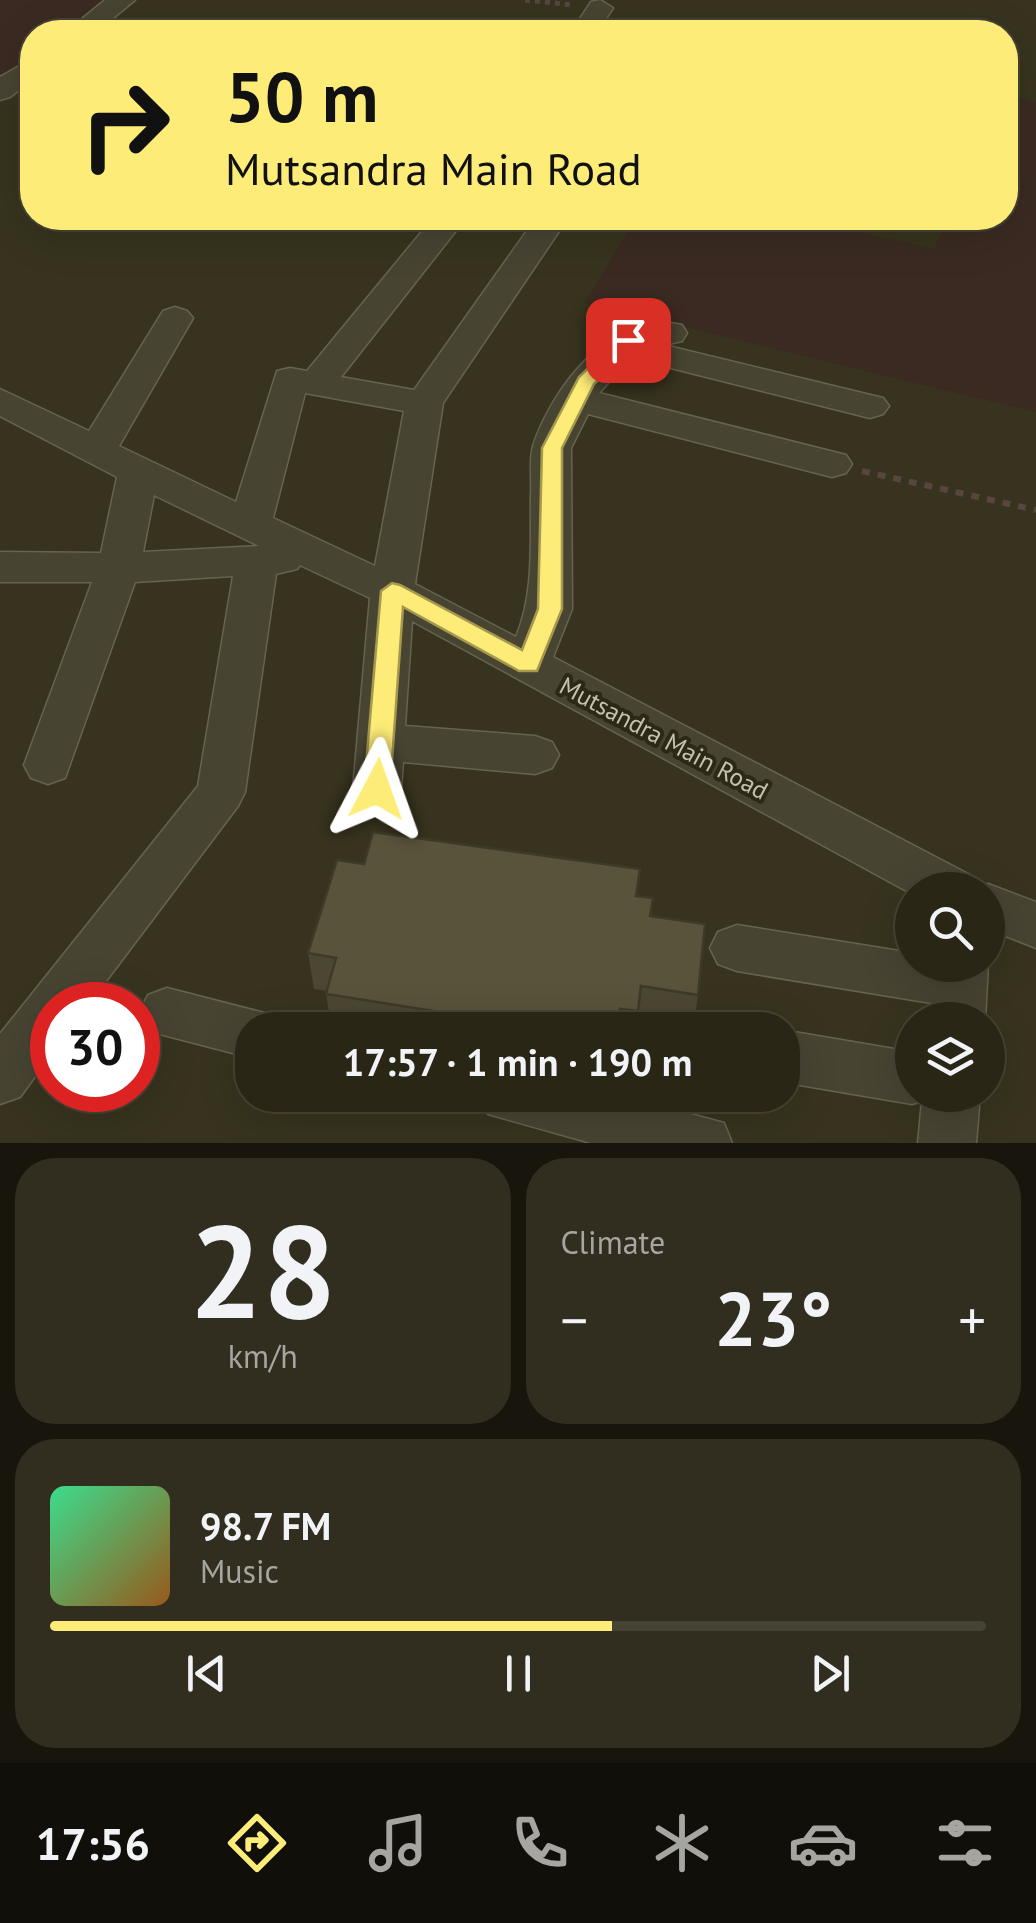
<!DOCTYPE html>
<html lang="en">
<head>
<meta charset="utf-8">
<style>
  body { margin:0; font-family:"PT Sans",sans-serif; background:#312e1f; color:#f1f3f6; height:100vh; display:flex; flex-direction:column; font-size:38px; white-space:nowrap }
  * { box-sizing:border-box; margin:0 }
  p { font-size:32px; color:#a5a5a1 }
  .icon { flex:none; width:55px; height:55px; fill:none; stroke:currentColor; stroke-width:2; stroke-linecap:round; stroke-linejoin:round }
  .map { position:relative; height:1143px; overflow:hidden }
  .side { display:flex; flex-direction:column; gap:15px; padding:15px; background:#17150c; flex:1 }
  .side>* { flex:none }
  .banner { position:absolute; left:20px; top:20px; width:998px; height:210px; border-radius:40px; box-shadow:0 10px 40px #0002,0 0 0 2px #454335; background:#feec78; color:#111; overflow:hidden }
  .buttons { position:absolute; left:895px; top:872px; display:grid; gap:20px }
  .buttons a { display:grid; place-items:center; width:110px; height:110px; border-radius:50%; background:#292616; box-shadow:0 10px 40px #0002,0 0 0 2px #454335; font-size:50px }
  .speed { position:absolute; left:30px; top:982px; display:flex; gap:20px; font-size:50px; font-weight:700; text-align:center }
  .speed>* { display:grid; place-content:center; width:130px; height:130px; border-radius:50%; background:#292616; box-shadow:0 10px 40px #0002,0 0 0 2px #454335; line-height:1 }
  .speed .limit { border:15px solid #d22; background:#fff; color:#111 }
  .pin { position:absolute; display:grid; place-items:center; width:85px; height:85px; color:#fff; margin:-42px; border-radius:20px; box-shadow:0 5px 15px #0006 }
  .me { position:absolute; width:110px; margin:-55px; rotate:4deg; stroke-linejoin:round; filter:drop-shadow(0 0 8px #0008) }
  .turn { display:flex; align-items:center; gap:35px; height:210px; padding:0 40px; font-size:45px }
  .turn .icon { width:130px; height:130px; stroke-width:2.5 }
  .turn b { display:block; font-size:70px; line-height:85px }
  .big { font-size:75px; font-weight:800; line-height:1.1 }
  .side .widget { flex:1; display:flex; flex-direction:column; justify-content:center; gap:15px; min-width:0; padding:0 35px; border-radius:40px; background:#312e1f }
  .side .dial { align-items:center; gap:0 }
  .dial b { font-size:130px; line-height:1 }
  .song { display:flex; align-items:center; gap:30px }
  .cover { width:120px; height:120px; border-radius:15px; background:linear-gradient(135deg,hsl(150 70% 55%),hsl(30 70% 35%)) }
  .played { height:10px; border-radius:5px; background:linear-gradient(90deg,#feec78 60%,#454335 60%) }
  .keys { display:flex; justify-content:space-around; direction:ltr }
  .heat { display:flex; justify-content:space-between; align-items:center; font-size:55px; direction:ltr }
  .side .tiles { flex:1; display:grid; gap:15px; grid-template-columns:1fr 1fr }
  .widget:last-child { grid-column:span 2 }
  .trip { position:absolute; left:235px; top:1012px; width:565px; height:100px; border-radius:40px; background:#292616; box-shadow:0 10px 40px #0002,0 0 0 2px #454335; font-weight:800; line-height:100px; text-align:center }
  .dock { display:flex; height:160px; justify-content:space-around; align-items:center; background:#100f09; color:#a5a5a1 }
  .dock .icon { width:70px; height:70px }
  .dock .selected { color:#feec78 }
  .dock b { font-size:45px; color:#f1f3f6 }
  .map>svg:first-child { display:block }
</style>
</head>
<body>
<div class="map">
<svg width="1036" height="1143" viewBox="0 0 1036 1143">
  <rect width="100%" height="100%" fill="#37331e"/>
  <path fill="#3a2a22" d="M0 0H103L62 32H32V55L0 77Z
    M1007 95 1036 102V412L585 303 636 218H795L934 249 949 218H1005Z"/>
  <g fill="none" stroke-linecap="round" stroke-linejoin="round">
    <defs>
      <path id="minor" d="M105 0H135L96 32H66Z
        M600 0 613 8 597 32H571L591 2Z
        M32 59V80L10 97 0 100V77Z
        M433 218H466L341 377 414 390 536 218H568L443 403 415 584 516 637C535 592 530 541 531 493 532 478 529 460 533 446 552 388 612 308 682 325L687 333 682 341 664 345 883 398 889 406 883 414 870 418 631 358 599 393 846 455 852 464 846 473 832 477 588 414 571 448 572 609 553 657 970 875 977 888 988 884 1036 902V948L988 929V890H912V894L412 621 405 726 535 736 552 742 559 755 552 768 535 774 403 762 401 789 394 803 377 808 360 803 353 789 370 598 300 565 297 569 276 574 245 792 238 806 88 1005H52V1053L20 1097 0 1104V1034L198 786 233 576 135 582 65 778 48 784 31 778 24 765 92 582H0V552L101 553 117 477 0 416V389L89 431 163 311 175 307 187 311 193 318 119 446 236 502 277 371 290 368 307 371ZM305 393 404 411 375 566 273 518ZM154 495 259 546 143 552Z
        M737 925 912 953V965L988 964 985 1020H929L931 1003 737 971 718 964 710 948 718 932Z
        M167 988 272 1015 278 1030H252V1058L148 1031 139 1013 148 995Z
        M782 1030 912 1052V1095H980L976 1143H918L922 1101 912 1104 782 1082Z
        M479 1095H620L724 1123 732 1143H591L488 1114Z"/>
    </defs>
    <use href="#minor" stroke="#66634f" stroke-width="3"/>
    <path stroke="#56463e" stroke-width="5" stroke-dasharray="5 5" stroke-linecap="butt" d="M525 0 573 5"/>
    <path stroke="#56463e" stroke-width="6" stroke-dasharray="8 8" stroke-linecap="butt" d="M862 471 1036 510"/>
    <use href="#minor" fill="#484432" fill-rule="evenodd"/>
  </g>
  <path fill="#4c4732" d="M640 869 637 896 653 898 651 916 698 995 693 1030 638 1022 637 1030H332L326 994 327 991 314 989 308 953Z"/>
  <path fill="#58533a" stroke="#3e3a29" stroke-width="2.5" d="M373 832 640 869 636 896 653 898 650 916 705 924 698 995 641 986 638 1011 620 1009 618 1030H554L326 994 336 958 308 953 337 860 364 864Z"/>
  <path fill="#feec78" stroke="#a5994e" stroke-width="2.5" d="M628 335 638 340 594 384 562 448V609L537 671H519L403 607 390 789 386 796 377 799 368 796 364 789 381 591 392 583 400 585 522 650 538 609 542 448 579 377 621 336Z"/>
  <g text-anchor="middle" dominant-baseline="central" stroke-width="8" stroke-linejoin="round" paint-order="stroke">
    <g font-size="25" fill="#c5c2ab" stroke="#2c2917">
      <text transform="translate(664 738) rotate(28)">Mutsandra Main Road</text>
    </g>
  </g>
</svg>
<div class="buttons">
<a><svg class="icon" aria-label="search" viewBox="0 0 24 24"><circle cx="10" cy="10" r="6"/><path d="M15 15l6 6"/></svg></a>
<a><svg class="icon" aria-label="layers" viewBox="0 0 24 24"><path d="M12 4l9 5-9 5-9-5zM3 14l9 5 9-5"/></svg></a>
</div>
<div class="speed"><div class="limit">30</div></div>
<div class="pin" style="left:628px;top:340px;background:#d93025"><svg class="icon" aria-label="arrive" viewBox="0 0 24 24"><path d="M6 21V4h12l-3 4 3 4H6"/></svg></div>
<svg class="me" style="left:377px;top:789px" viewBox="-20 -20 40 40"><path d="M0-17L14 15 0 8-14 15z" fill="#feec78" stroke="#fff" stroke-width="4"/></svg>
<div class="trip">17:57 · 1 min · 190 m</div>
<div class="banner">
<div class="turn"><svg class="icon" aria-label="right" viewBox="0 0 24 24"><path d="M7 20v-9h11M14 6l5 5-5 5"/></svg><div><b>50 m</b>Mutsandra Main Road</div></div>
</div>
</div>
<section class="side">
<div class="tiles">
<div class="widget dial"><b>28</b><p>km/h</p></div>
<div class="widget"><p>Climate</p>
<div class="heat"><a>−</a><b class="big">23°</b><a>+</a></div>
</div>
<div class="widget">
<div class="song"><i class="cover"></i><div><b>98.7 FM</b><p>Music</p></div></div>
<div class="played"></div>
<div class="keys"><svg class="icon" aria-label="previous" viewBox="0 0 24 24"><path d="M18 5L8 12l10 7zM5 5v14"/></svg><svg class="icon" aria-label="pause" viewBox="0 0 24 24"><path d="M8 5v14M16 5v14"/></svg><svg class="icon" aria-label="next" viewBox="0 0 24 24"><path d="M6 5l10 7-10 7zM19 5v14"/></svg></div>
</div>
</div>
</section>
<nav class="dock">
<b>17:56</b>
<svg class="icon selected" aria-label="directions" viewBox="0 0 24 24"><path d="M12 3l9 9-9 9-9-9zM9 14v-3h6M13 9l2 2-2 2"/></svg>
<svg class="icon" aria-label="music" viewBox="0 0 24 24"><path d="M9 18V5l10-2v13"/><circle cx="6" cy="18" r="3"/><circle cx="16" cy="16" r="3"/></svg>
<svg class="icon" aria-label="phone" viewBox="0 0 24 24"><path d="M5 4h4l2 5-3 2q2 4 5 5l2-3 5 2v4C11 20 4 13 5 4z"/></svg>
<svg class="icon" aria-label="climate" viewBox="0 0 24 24"><path d="M12 3v18M4 7l16 10M4 17L20 7"/></svg>
<svg class="icon" aria-label="car" viewBox="0 0 24 24"><path d="M5 17H2v-5l4-1 3-4h7l3 4 3 1v5h-3M9 17h6M6 11h13"/><circle cx="7" cy="17" r="2"/><circle cx="17" cy="17" r="2"/></svg>
<svg class="icon" aria-label="filters" viewBox="0 0 24 24"><path d="M4 7h16M4 17h16"/><circle cx="9" cy="7" r="2"/><circle cx="15" cy="17" r="2"/></svg>
</nav>
</body>
</html>
